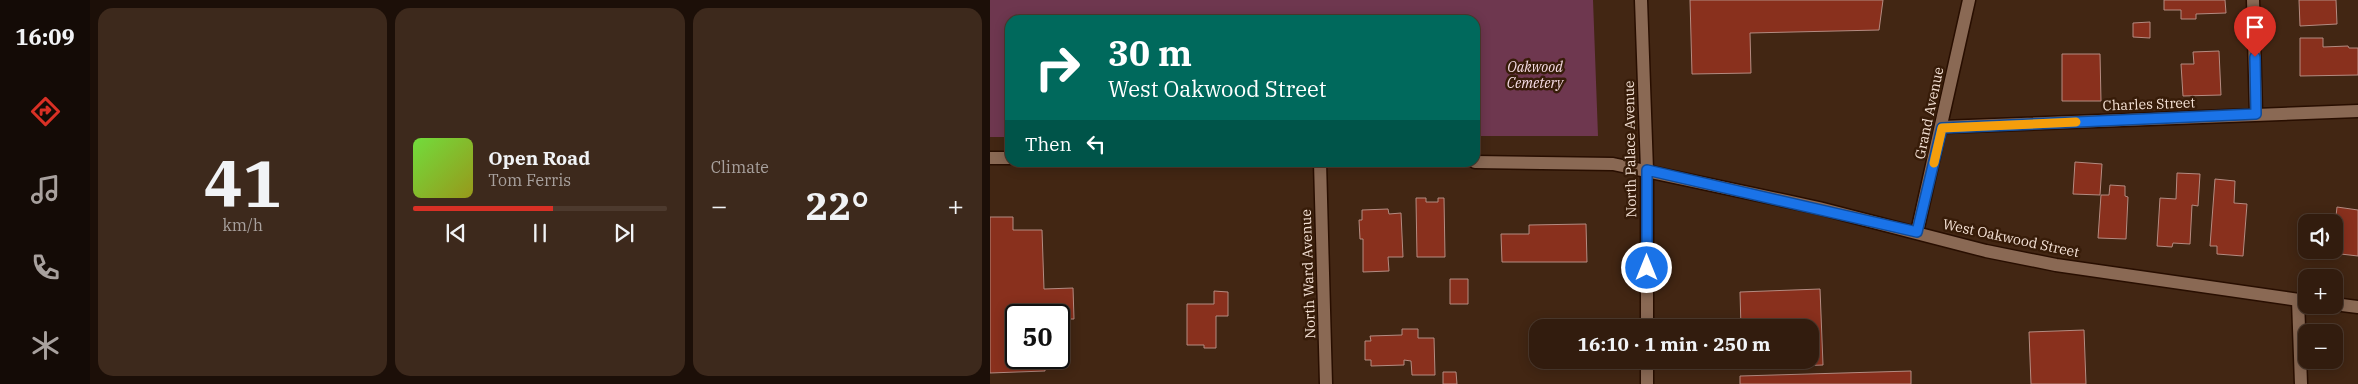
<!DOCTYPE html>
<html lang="en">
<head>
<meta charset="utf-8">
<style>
  body { margin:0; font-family:"IBM Plex Serif",serif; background:#3d291c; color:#f1f3f6; height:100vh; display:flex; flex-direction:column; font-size:19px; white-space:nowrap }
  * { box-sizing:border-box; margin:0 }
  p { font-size:16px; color:#a8a19e }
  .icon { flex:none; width:28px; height:28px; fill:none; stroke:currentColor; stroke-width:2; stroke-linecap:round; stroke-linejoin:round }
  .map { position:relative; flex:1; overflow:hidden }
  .drawer { display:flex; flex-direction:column; gap:8px; padding:8px; background:#1c0f08; width:900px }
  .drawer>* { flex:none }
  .top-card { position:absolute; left:15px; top:15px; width:475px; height:152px; border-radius:15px; box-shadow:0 2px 12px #0003,0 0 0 1px #4d3a2e; background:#00695c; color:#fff; overflow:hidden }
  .tools { position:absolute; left:1308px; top:214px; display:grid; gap:10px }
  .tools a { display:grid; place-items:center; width:45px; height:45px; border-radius:10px; background:#321c0e; box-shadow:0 2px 12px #0003,0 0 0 1px #4d3a2e; font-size:25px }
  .speed { position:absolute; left:15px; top:304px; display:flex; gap:10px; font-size:25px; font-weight:700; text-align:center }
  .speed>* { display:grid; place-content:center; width:65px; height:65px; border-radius:50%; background:#321c0e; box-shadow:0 2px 12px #0003,0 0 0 1px #4d3a2e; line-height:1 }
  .speed .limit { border:2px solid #111; border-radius:8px; background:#fff; color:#111 }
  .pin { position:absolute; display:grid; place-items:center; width:42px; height:42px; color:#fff; margin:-51px -21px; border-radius:50% 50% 50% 0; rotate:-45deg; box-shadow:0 0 5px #0007 }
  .pin .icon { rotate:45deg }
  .me { position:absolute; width:55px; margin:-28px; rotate:0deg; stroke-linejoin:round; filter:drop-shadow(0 0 4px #0008) }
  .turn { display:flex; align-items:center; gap:18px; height:105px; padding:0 20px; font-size:22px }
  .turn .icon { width:65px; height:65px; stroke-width:2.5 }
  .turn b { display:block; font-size:35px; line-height:42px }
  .then { display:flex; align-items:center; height:48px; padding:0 20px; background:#0003; gap:10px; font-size:19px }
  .big { font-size:38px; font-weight:700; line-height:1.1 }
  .drawer .card { flex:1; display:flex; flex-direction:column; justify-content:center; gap:8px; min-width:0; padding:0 18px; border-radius:15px; background:#3d291c }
  .drawer .dial { align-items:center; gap:0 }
  .dial b { font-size:65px; line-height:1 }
  .song { display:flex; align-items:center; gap:15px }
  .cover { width:60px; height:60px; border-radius:8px; background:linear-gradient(135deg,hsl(100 70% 55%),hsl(60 70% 35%)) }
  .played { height:5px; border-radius:2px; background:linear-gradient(90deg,#d93025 55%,#4d3a2e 55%) }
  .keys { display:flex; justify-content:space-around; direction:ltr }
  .heat { display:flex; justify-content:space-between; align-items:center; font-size:28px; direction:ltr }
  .drawer .tiles { flex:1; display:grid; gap:8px; grid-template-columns:repeat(3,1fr) }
  .trip { position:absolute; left:539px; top:319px; width:290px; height:50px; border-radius:15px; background:#321c0e; box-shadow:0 2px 12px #0003,0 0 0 1px #4d3a2e; font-weight:700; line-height:50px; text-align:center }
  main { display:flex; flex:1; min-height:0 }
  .tabs { display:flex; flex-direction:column; width:90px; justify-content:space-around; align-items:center; background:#140b06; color:#a8a19e }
  .tabs .icon { width:35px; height:35px }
  .tabs .current { color:#d93025 }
  .tabs b { font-size:22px; color:#f1f3f6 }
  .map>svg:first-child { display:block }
</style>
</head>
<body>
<main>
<nav class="tabs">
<b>16:09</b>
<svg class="icon current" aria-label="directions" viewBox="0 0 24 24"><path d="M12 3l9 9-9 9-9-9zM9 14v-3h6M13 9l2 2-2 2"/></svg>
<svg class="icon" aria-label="music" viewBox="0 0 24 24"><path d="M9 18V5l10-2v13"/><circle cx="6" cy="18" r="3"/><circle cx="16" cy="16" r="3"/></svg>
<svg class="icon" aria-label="phone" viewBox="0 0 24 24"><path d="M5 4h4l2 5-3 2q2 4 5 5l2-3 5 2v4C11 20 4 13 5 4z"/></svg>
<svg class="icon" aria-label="climate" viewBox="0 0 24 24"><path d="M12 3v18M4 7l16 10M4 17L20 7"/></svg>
</nav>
<section class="drawer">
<div class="tiles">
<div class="card dial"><b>41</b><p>km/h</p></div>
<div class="card">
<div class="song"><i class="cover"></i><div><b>Open Road</b><p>Tom Ferris</p></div></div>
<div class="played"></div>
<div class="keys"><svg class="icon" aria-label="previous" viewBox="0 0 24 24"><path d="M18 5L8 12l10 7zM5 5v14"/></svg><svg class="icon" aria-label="pause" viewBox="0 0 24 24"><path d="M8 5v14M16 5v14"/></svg><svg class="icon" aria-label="next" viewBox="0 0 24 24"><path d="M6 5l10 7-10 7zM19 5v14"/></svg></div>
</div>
<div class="card"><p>Climate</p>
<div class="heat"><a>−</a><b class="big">22°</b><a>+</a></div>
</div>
</div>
</section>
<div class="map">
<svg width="1368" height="384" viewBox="0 0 1368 384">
  <rect width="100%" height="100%" fill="#422613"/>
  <path fill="#6e374f" d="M0 0H603L608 136H485V20H20V137H0Z"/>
  <path fill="#89301d" stroke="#b48b81" d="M700 0H893L889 30 760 33 761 73 702 74Z
    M1174 0H1235L1236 13 1206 14V19H1191V10H1174Z
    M1309 0H1346L1347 24 1310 26Z
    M1160 22V38L1143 37V23Z
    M1310 38H1333V47L1358 46 1359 48H1368V75L1310 76Z
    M1229 51 1231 95 1193 96 1191 64H1204L1203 52Z
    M1072 54H1110L1111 101H1072Z
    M1085 162 1112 164 1110 195 1083 194Z
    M1187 173 1210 174 1208 206 1202 205 1200 244 1183 243 1182 247 1167 246 1170 198 1186 199Z
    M1225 179 1245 181 1244 203 1257 204 1253 256 1227 254V246H1220Z
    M1120 185 1135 186V196L1138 197 1136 239 1108 238 1111 195H1119Z
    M426 198H436V202H448V198H454L455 257H427Z
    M1347 207 1368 210V256L1342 253Z
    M398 209 399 214 411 213 413 257H398L399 271 373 272V239H370L369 220H372V210Z
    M0 217H23V230H52L54 289 83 288 84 319H69V315H26V358H55V371L0 373Z
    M596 224 597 262H512L511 234H539V225Z
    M460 279H478V304H460Z
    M830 289 833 365 753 368 752 360H820V328H751L750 292Z
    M224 291 238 292V316H226V348H214V345H197V304H224Z
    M412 329H428V338H444L445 375H422L421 361 414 360V365L381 366V360H375V341H381L380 336 412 335Z
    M1094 330 1096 384H1041L1039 332Z
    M921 371V384H750V376Z
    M453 372H466L467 384H453Z"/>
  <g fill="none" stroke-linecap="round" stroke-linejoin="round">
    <defs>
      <path id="minor" d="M1263 0 1266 114
        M952 127 1368 111
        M330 162 336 384
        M927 232 979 0
        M1308 300 1311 384"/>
      <path id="tertiary" d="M0 158H20
        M485 162 623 164 829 208 996 251 1066 265 1316 301
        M1344 304 1368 307"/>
      <path id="secondary" d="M651 0 657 170V328
        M657 384V360"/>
    </defs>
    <use href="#minor" stroke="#280e00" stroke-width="15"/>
    <use href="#tertiary" stroke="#280e00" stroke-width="15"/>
    <use href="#secondary" stroke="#280e00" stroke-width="15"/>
    <use href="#minor" stroke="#8a6954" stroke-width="12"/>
    <use href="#tertiary" stroke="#8a6954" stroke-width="12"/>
    <use href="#secondary" stroke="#8a6954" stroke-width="12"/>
  </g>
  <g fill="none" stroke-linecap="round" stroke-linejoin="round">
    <defs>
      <path id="route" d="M657 268V170L927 232 952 128 1266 114 1265 57"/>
    </defs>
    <use href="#route" stroke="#114b97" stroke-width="12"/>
    <use href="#route" stroke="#1a73e8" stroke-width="9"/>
    <path stroke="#f59e0b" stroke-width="9" d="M944 163 952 128 1086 122"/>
  </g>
  <g text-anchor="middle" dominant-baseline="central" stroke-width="5" stroke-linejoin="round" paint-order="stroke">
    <g font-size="14" font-style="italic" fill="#f6dce5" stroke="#371c09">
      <text x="545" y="67">Oakwood<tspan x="545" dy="16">Cemetery</tspan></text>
    </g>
    <g font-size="14" fill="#f4e1d5" stroke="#371c09">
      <text transform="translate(1159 104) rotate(-2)">Charles Street</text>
      <text transform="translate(939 113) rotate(-78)">Grand Avenue</text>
      <text transform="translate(640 149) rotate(-91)">North Palace Avenue</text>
      <text transform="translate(1021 238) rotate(12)">West Oakwood Street</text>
      <text transform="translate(318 274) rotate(-92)">North Ward Avenue</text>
    </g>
  </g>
</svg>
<div class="tools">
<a><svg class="icon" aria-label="sound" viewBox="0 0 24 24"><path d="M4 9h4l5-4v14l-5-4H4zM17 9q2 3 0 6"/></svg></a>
<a>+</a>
<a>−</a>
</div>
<div class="speed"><div class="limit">50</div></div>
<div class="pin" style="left:1265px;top:57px;background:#d93025"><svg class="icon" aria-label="arrive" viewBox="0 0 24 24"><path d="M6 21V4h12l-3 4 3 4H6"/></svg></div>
<svg class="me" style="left:657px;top:268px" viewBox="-20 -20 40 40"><circle r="17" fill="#1a73e8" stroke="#fff" stroke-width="3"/><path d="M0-11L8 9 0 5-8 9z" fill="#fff"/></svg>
<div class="trip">16:10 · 1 min · 250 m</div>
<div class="top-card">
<div class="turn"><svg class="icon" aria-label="right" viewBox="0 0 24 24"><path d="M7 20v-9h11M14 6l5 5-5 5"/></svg><div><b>30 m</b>West Oakwood Street</div></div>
<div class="then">Then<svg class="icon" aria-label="left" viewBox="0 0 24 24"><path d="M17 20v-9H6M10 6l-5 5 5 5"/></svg></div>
</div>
</div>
</main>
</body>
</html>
